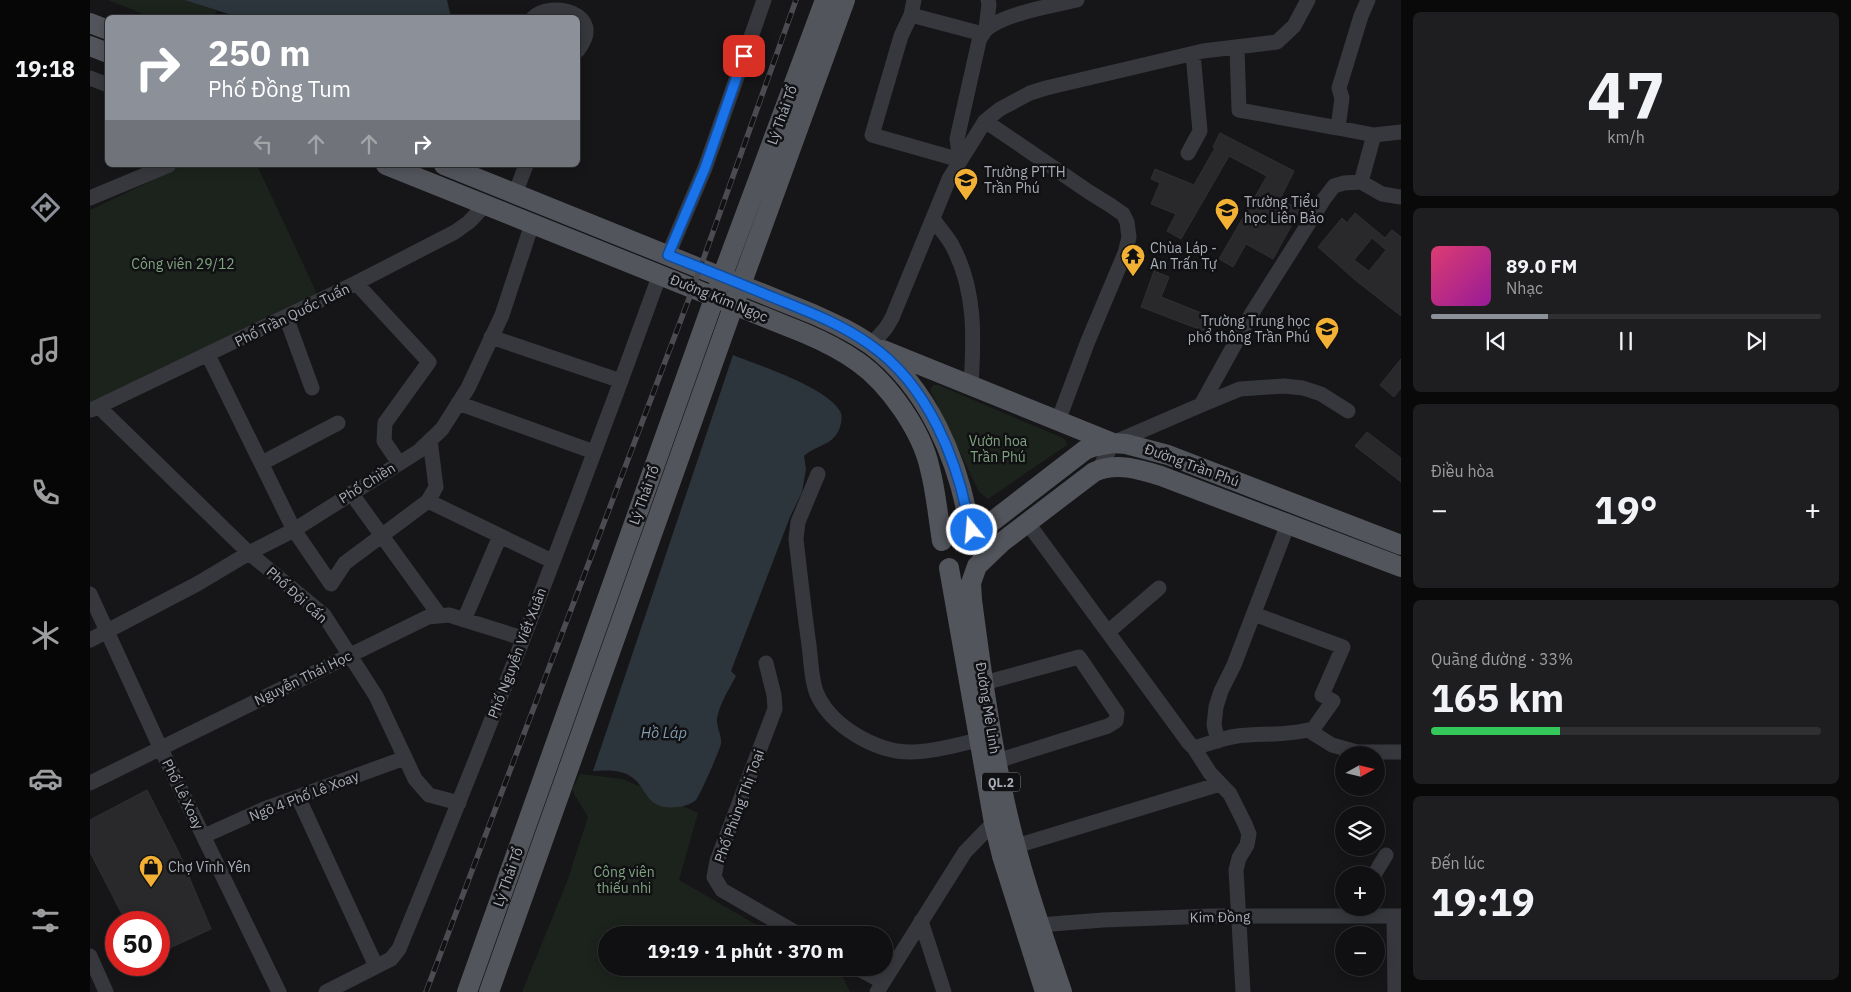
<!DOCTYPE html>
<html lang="vi">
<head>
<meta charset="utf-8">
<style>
  body { margin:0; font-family:"IBM Plex Sans",sans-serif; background:#1e1e20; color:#f1f3f6; height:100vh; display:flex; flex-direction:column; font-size:19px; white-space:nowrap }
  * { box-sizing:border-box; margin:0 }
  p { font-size:16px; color:#9c9d9f }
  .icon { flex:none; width:28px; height:28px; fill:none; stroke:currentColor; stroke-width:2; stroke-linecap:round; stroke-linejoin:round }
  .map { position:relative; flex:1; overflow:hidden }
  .side { display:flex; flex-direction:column; gap:12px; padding:12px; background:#09090a; width:450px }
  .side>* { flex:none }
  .banner { position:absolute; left:15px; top:15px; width:475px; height:152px; border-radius:8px; box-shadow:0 2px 12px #0003,0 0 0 1px #303032; background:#8c9099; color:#fff; overflow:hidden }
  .needle { width:32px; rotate:82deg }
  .tools { position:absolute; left:1245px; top:746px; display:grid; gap:10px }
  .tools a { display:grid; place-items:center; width:50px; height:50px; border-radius:50%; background:#101012; box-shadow:0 2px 12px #0003,0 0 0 1px #303032; font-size:25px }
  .speed { position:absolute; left:15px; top:911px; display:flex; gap:10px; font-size:25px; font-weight:700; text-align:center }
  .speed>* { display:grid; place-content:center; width:65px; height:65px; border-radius:50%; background:#101012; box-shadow:0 2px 12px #0003,0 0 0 1px #303032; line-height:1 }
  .speed .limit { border:8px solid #d22; background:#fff; color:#111 }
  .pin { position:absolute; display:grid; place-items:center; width:42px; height:42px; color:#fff; margin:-21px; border-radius:10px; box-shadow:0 2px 8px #0006 }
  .me { position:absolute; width:55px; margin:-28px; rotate:343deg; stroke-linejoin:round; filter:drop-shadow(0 0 4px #0008) }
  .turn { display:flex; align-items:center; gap:18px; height:105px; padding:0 20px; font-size:22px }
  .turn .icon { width:65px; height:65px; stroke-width:2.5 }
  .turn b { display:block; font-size:35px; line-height:42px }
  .lanes { display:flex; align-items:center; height:48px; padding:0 20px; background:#0003; justify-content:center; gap:25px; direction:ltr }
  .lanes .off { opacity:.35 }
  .big { font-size:38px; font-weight:700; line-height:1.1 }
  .side .card { flex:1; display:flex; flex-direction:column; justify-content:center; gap:8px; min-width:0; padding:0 18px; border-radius:8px; background:#1e1e20 }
  .side .dial { align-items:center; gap:0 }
  .dial b { font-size:65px; line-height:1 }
  .song { display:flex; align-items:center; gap:15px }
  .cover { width:60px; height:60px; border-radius:8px; background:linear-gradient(135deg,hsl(340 70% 55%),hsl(300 70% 35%)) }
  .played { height:5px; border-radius:2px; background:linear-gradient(90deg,#8c9099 30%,#303032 30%) }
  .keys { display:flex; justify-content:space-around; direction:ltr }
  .heat { display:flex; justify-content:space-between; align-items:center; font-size:28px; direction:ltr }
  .charge { height:8px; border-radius:4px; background:linear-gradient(90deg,#34c759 33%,#303032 0) }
  .trip { position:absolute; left:508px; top:926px; width:295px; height:50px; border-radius:25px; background:#101012; box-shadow:0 2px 12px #0003,0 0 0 1px #303032; font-weight:700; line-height:50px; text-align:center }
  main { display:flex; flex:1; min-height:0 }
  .dock { display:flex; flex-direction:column; width:90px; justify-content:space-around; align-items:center; background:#060607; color:#9c9d9f }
  .dock .icon { width:35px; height:35px }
  .dock .active { color:#8c9099 }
  .dock b { font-size:22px; color:#f1f3f6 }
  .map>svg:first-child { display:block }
</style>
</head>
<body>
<main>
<nav class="dock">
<b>19:18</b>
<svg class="icon active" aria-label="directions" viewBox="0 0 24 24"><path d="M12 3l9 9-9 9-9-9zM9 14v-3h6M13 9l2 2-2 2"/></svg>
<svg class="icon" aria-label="music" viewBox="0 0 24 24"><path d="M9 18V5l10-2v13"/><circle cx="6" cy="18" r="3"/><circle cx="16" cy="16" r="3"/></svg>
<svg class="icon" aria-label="phone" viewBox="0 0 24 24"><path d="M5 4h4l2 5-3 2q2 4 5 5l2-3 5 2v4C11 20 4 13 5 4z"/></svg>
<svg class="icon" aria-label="climate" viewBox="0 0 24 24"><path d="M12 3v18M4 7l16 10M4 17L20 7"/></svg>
<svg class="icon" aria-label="car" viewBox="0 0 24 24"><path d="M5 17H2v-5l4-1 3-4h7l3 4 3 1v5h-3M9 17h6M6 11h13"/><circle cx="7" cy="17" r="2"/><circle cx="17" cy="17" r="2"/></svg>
<svg class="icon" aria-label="filters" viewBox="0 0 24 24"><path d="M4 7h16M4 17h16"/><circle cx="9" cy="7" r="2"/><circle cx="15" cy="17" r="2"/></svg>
</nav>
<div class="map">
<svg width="1311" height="992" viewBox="0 0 1311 992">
  <rect width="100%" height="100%" fill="#161618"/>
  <path fill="#1c231d" d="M18 0H94L127 11 123 17H61Z
    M94 165H167L229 298 0 407V210Z
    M843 385H848L975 439 977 445 898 499 889 492 840 390Z
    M490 774 533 779 608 813 589 880 684 935H516V968H740L752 975 760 992H432L477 882 498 817 482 790Z"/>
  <path fill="#2c353c" d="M94 0H357L361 17H148Z
    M643 355C668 365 740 388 751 413 753 419 750 430 746 435 738 446 723 447 714 456L716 469 712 492 700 517 641 671 646 676C639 689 630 703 627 718 626 727 632 735 631 744 629 752 610 795 606 800 597 808 576 810 566 804 558 800 554 790 549 784 538 769 519 770 503 771Z"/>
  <path fill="#29292c" stroke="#303034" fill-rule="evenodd" d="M1130 133 1204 171 1190 199 1210 210 1183 259 1156 244 1143 267 1129 259 1177 176 1139 156 1091 239 1077 231 1086 214 1061 204 1070 183 1061 179 1065 169 1104 185 1125 148 1123 147Z
    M1265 213 1295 238 1302 230 1311 237V316L1264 279 1228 247 1252 218 1257 223ZM1282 238 1296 250 1279 271 1264 260Z
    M1064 271 1079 277 1071 297 1119 316 1114 331 1051 307Z
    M1311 359V388L1304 397 1290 385Z
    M1277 432 1311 458V482L1265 446Z
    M57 790 89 853 121 929 69 953V922H36L0 852V820Z"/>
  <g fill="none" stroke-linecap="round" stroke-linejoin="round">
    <path stroke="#37383d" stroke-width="15" d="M821 15 824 0
      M443 18C460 0 517 13 488 50
      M896 29 899 4 898 0
      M893 34 821 15 811 36 782 135 870 160 867 139 889 41C891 36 894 31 898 28 918 13 961 6 987 0
      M1147 48 1149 110 1248 128
      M0 78 18 85
      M895 121 999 192 1020 205 1033 214 1037 222 1039 237 1035 253 998 341 968 421
      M1284 135 1311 132
      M1098 153 1110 131 1103 54
      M1271 182 1284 135 1248 128 1252 98 1249 88 1271 16 1278 0
      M425 194 436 165
      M0 198 79 165
      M843 219C849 228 858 237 863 247 886 291 884 338 881 386
      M578 255 615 168 674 0
      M266 283 339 362 295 423 294 441 309 463
      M196 317 222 388
      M401 337 531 381
      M781 345 796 328 802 318 859 179 895 121 910 109 940 93 956 88 1113 51 1187 42 1204 26 1218 0
      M118 355 204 530 241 584 255 563 338 501 346 487 340 440
      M368 403 504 452
      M1111 405 1150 389 1194 386 1213 388 1231 394 1258 411
      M9 407 159 553 234 615 286 696 325 779 339 795 369 803
      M1 410 266 283 365 232 379 222 395 205
      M172 463 248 423
      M1009 469 1023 443 1111 405 1162 313 1234 199 1244 186 1254 183 1271 182 1292 194 1311 197
      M728 474 708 522 706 539C710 574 714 610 719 645 721 660 721 680 727 694 741 726 786 752 820 752 843 752 866 745 888 740
      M261 493 350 616
      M338 501 462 561
      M937 522 1099 743 1104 748 1120 773 1140 794 1155 824 1159 834 1157 845 1149 858 1146 870 1153 992
      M0 594 70 747 189 992
      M1164 614 1253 647 1232 695 1243 701 1221 732
      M374 620 410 536
      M1018 632 1069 588
      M0 640 107 584 159 553 204 530 329 451 352 429 378 388 412 315 442 224
      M676 663 684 695 685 709 627 861 624 877 632 890 710 935
      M894 683 989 657 1027 713 1026 721 1018 726 907 761
      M1128 741 1124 725 1126 707 1131 691 1144 665 1198 524
      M1104 748C1118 744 1133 738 1147 736 1171 733 1194 736 1218 730L1242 745 1267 752H1311
      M0 783 338 617 359 615 432 638
      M208 797 286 966
      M114 836 174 809 315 758
      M926 846 1130 784
      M1284 875 1296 855
      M1304 916 1305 992
      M831 921 854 992
      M949 925 1013 920 1122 916H1311
      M0 956 16 992
      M767 968 793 982
      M236 992 301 959 309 949C401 726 488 501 570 274
      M787 992 875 852 910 816"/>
    <path stroke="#53555c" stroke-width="20" d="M0 23 18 30
      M0 46 18 53
      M296 165 714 333C733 341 751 350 768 362 799 384 832 431 840 469 846 492 848 517 852 541
      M354 165 723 314C743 323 763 332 781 345 838 387 869 461 880 530L899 524 995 450 1003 447 1023 443 1036 444 1078 455 1311 545
      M793 350 1023 443
      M859 568 904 823 912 856 955 992
      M377 992 625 296 735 0
      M399 992 644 304 755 0
      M972 992C951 930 929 867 915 803 900 736 891 668 882 600L881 583 887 566 912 542 1004 472C1026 462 1049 469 1071 476L1311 567"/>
    <defs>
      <path id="rail" d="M336 992 603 288 706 0"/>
    </defs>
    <use href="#rail" stroke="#4a4c52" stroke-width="5.5"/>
    <use href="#rail" stroke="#111113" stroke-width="4" stroke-dasharray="11" stroke-linecap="butt"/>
  </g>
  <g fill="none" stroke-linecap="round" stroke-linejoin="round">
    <defs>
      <path id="route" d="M654 56 615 168 578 255C614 269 651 284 687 299 719 312 751 324 779 344 838 384 869 462 880 530H882"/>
    </defs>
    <use href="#route" stroke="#114b97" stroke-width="12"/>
    <use href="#route" stroke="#1a73e8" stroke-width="9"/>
  </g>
  <defs>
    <symbol id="school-pin" viewBox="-11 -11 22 30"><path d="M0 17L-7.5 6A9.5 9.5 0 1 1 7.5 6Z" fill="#f2b134" stroke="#111113"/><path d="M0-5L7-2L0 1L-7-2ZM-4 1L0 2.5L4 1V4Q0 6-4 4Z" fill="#111"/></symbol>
    <symbol id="temple-pin" viewBox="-11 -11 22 30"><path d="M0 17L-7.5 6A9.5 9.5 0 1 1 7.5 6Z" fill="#f2b134" stroke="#111113"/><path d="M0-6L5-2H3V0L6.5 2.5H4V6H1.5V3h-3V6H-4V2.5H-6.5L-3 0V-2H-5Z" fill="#111"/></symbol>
    <symbol id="shop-pin" viewBox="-11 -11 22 30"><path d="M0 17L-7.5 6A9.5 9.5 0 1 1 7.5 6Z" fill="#f2b134" stroke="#111113"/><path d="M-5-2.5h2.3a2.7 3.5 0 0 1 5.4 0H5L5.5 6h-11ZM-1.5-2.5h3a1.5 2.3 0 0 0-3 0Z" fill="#111"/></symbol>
  </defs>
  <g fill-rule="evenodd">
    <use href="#school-pin" x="862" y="166" width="28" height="38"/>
    <use href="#school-pin" x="1123" y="196" width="28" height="38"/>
    <use href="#temple-pin" x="1029" y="242" width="28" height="38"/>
    <use href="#school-pin" x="1223" y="315" width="28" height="38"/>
    <use href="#shop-pin" x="47" y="853" width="28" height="38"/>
  </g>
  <g text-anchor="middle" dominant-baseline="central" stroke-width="5" stroke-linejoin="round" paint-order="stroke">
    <rect fill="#111113" stroke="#7b7e86" stroke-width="1" x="892" y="772.5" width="38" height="19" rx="4"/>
    <g font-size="12" font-weight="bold" fill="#a8adb8">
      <text x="911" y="782">QL.2</text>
    </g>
    <g font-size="14" fill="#a8adb8" stroke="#111113">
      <text transform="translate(692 115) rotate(-70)">Lý Thái Tổ</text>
      <text transform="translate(629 298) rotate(22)">Đường Kim Ngọc</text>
      <text transform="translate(202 315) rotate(-26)">Phố Trần Quốc Tuấn</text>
      <text transform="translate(1102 465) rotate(20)">Đường Trần Phú</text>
      <text transform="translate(277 483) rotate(-32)">Phố Chiền</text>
      <text transform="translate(554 495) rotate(-70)">Lý Thái Tổ</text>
      <text transform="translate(207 595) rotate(42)">Phố Đội Cấn</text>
      <text transform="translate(427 653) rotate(-69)">Phố Nguyễn Viết Xuân</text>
      <text transform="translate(213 678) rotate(-26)">Nguyễn Thái Học</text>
      <text transform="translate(898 708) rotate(81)">Đường Mê Linh</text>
      <text transform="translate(93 794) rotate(64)">Phố Lê Xoay</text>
      <text transform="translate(214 796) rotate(-21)">Ngõ 4 Phố Lê Xoay</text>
      <text transform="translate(649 806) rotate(-70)">Phố Phùng Thị Toại</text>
      <text transform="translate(418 877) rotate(-70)">Lý Thái Tổ</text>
      <text transform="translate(1130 917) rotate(-1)">Kim Đồng</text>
    </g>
    <g font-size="14" fill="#a8adb8" stroke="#111113" text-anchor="start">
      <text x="894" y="172">Trường PTTH<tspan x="894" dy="16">Trần Phú</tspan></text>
      <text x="1154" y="202">Trường Tiểu<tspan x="1154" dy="16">học Liên Bảo</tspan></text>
      <text x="1060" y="248">Chùa Láp -<tspan x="1060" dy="16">An Trấn Tự</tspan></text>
      <text x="1220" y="321" text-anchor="end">Trường Trung học<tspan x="1220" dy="16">phổ thông Trần Phú</tspan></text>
      <text x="78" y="867">Chợ Vĩnh Yên</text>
    </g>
    <g font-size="14" fill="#7fa381" stroke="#111113">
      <text x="93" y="264">Công viên 29/12</text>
      <text x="908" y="441">Vườn hoa<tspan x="908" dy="16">Trần Phú</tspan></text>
      <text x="534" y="872">Công viên<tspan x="534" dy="16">thiếu nhi</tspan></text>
    </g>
    <g font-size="15" font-style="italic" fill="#7f9bb3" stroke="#111113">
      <text x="574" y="732">Hồ Láp</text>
    </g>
  </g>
</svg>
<div class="tools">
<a><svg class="needle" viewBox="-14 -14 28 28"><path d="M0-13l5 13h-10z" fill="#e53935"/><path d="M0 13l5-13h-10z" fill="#9c9d9f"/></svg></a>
<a><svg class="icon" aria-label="layers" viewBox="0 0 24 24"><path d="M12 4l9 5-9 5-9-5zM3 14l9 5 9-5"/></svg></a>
<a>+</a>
<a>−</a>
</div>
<div class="speed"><div class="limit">50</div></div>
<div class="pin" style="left:654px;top:56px;background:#d93025"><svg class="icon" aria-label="arrive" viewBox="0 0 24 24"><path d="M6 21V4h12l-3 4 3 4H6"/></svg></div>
<svg class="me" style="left:882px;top:530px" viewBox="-20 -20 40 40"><circle r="17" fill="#1a73e8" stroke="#fff" stroke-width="3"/><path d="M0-11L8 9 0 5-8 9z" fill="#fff"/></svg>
<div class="trip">19:19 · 1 phút · 370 m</div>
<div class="banner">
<div class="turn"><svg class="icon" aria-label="right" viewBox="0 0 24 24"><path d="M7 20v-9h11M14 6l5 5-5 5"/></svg><div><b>250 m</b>Phố Đồng Tum</div></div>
<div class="lanes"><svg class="icon off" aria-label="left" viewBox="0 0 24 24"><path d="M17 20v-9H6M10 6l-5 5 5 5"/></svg><svg class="icon off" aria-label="ahead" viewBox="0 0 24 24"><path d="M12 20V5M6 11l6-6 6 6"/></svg><svg class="icon off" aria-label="ahead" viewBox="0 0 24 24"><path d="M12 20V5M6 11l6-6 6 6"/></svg><svg class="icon" aria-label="right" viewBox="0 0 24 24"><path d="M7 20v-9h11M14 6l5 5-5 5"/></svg></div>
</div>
</div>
<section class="side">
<div class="card dial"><b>47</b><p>km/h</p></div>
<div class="card">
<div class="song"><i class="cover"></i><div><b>89.0 FM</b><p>Nhạc</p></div></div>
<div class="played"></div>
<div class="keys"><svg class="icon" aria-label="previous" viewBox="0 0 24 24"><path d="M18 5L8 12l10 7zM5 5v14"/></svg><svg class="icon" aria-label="pause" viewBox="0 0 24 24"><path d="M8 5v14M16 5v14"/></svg><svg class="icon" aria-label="next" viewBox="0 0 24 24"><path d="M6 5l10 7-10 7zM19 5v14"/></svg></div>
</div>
<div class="card"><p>Điều hòa</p>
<div class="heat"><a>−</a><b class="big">19°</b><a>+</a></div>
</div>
<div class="card"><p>Quãng đường · 33%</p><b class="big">165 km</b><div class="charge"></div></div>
<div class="card"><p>Đến lúc</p><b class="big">19:19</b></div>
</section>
</main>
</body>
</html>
